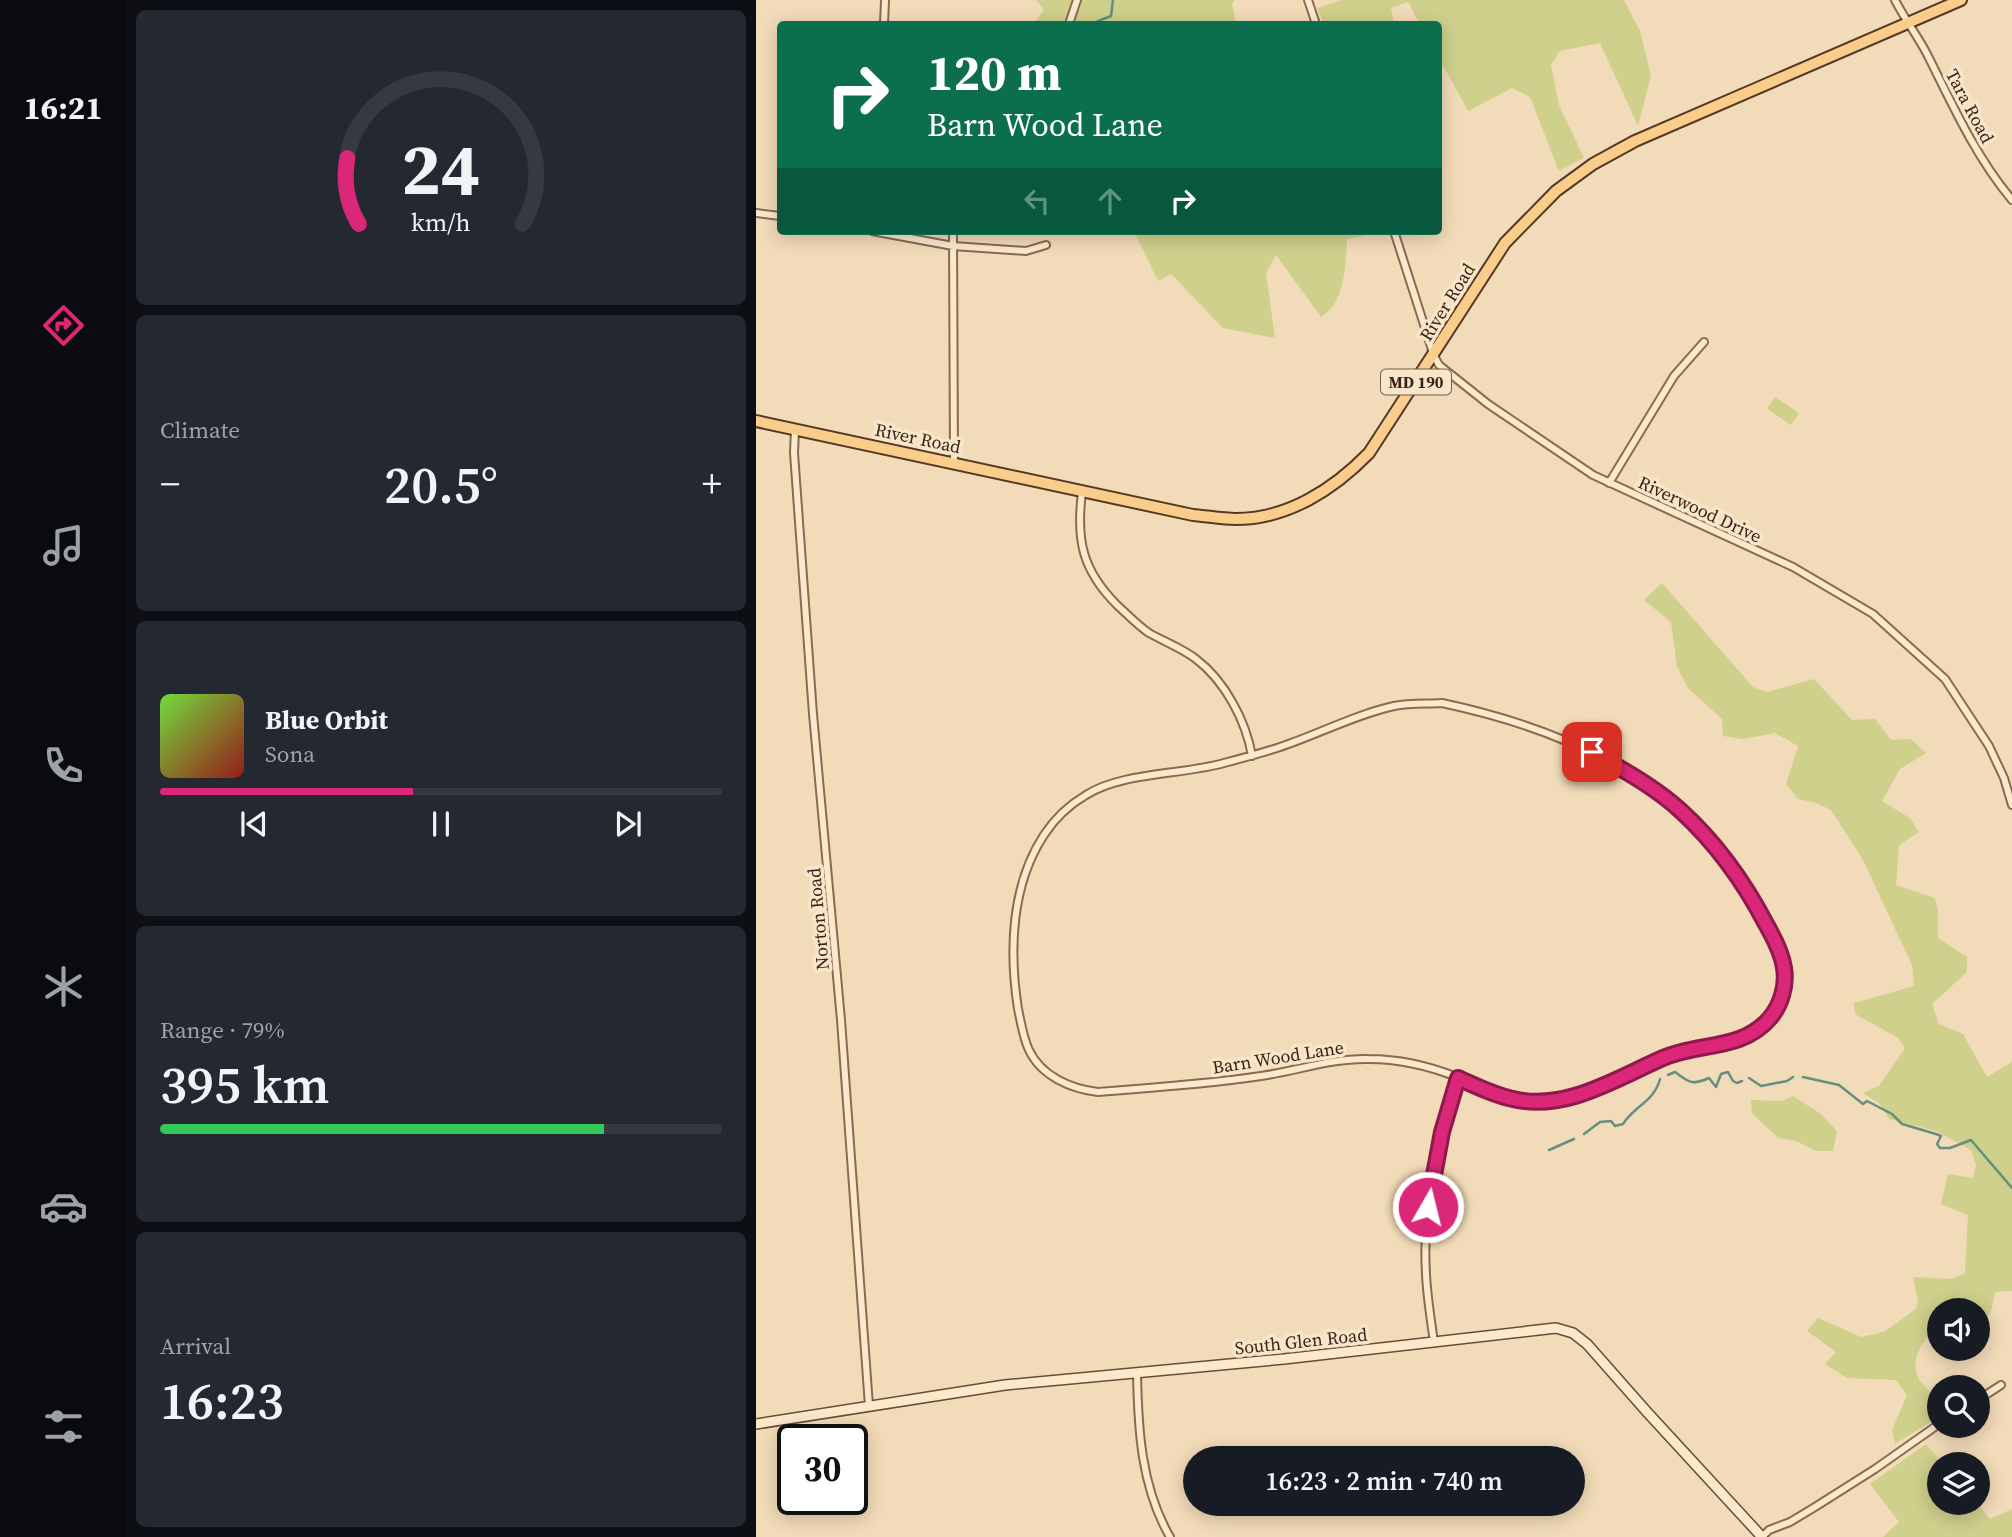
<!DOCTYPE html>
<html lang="en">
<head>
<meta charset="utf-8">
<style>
  body { margin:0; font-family:"Source Serif 4",serif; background:#242831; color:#f1f3f6; height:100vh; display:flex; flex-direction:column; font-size:26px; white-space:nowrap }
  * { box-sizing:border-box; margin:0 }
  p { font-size:23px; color:#9ea1a6 }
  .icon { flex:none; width:38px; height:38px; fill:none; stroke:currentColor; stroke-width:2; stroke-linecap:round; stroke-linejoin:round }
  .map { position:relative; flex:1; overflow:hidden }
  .drawer { display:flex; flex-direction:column; gap:10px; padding:10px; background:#0d0f14; width:630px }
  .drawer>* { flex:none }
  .hud { position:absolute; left:21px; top:21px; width:665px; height:214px; border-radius:7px; box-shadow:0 4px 18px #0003; background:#0b6e4f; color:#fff; overflow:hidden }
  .controls { position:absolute; left:1171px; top:1298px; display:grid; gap:14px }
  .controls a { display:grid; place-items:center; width:63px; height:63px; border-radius:50%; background:#171b24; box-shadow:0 4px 18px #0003; font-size:35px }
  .speed { position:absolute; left:21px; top:1424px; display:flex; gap:14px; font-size:35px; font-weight:700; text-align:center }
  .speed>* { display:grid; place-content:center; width:91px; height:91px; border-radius:50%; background:#171b24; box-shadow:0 4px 18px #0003; line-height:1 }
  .speed .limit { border:4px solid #111; border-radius:10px; background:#fff; color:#111 }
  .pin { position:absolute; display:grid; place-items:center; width:60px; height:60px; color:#fff; margin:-30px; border-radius:14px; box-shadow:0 4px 10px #0006 }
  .me { position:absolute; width:77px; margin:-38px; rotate:8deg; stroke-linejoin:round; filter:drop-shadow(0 0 5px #0008) }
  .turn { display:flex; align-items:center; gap:24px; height:147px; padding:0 35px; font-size:32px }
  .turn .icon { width:91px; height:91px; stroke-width:2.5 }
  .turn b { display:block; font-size:49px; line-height:60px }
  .lanes { display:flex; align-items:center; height:66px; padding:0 35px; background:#0003; justify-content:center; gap:35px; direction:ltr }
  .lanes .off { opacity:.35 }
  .big { font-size:52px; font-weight:600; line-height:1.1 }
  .drawer .widget { flex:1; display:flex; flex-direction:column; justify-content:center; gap:10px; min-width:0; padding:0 24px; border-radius:10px; background:#242831 }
  .drawer .dial { align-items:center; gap:0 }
  .dial svg { height:182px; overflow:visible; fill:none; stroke:#363941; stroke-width:7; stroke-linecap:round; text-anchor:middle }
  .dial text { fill:#f1f3f6; stroke:none }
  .song { display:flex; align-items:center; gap:21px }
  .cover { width:84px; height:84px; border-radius:10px; background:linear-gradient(135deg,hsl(100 70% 55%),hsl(0 70% 35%)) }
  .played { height:7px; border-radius:4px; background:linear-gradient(90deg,#db2777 45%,#363941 45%) }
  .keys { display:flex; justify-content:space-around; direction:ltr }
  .heat { display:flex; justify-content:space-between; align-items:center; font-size:38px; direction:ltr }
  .charge { height:10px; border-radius:5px; background:linear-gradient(90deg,#34c759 79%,#363941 0) }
  .trip { position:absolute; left:427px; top:1446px; width:402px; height:70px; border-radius:35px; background:#171b24; box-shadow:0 4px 18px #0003; font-weight:600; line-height:70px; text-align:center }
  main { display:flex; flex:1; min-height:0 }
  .tab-bar { display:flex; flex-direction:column; width:126px; justify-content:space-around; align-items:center; background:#090b0e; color:#9ea1a6 }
  .tab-bar .icon { width:49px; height:49px }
  .tab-bar .current { color:#db2777 }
  .tab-bar b { font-size:32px; color:#f1f3f6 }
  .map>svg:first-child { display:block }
</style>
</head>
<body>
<main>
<nav class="tab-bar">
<b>16:21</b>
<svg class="icon current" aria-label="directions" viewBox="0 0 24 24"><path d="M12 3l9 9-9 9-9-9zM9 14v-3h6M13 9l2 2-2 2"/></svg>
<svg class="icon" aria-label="music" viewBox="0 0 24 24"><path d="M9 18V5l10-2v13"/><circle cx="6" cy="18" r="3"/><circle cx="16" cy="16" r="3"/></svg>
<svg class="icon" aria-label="phone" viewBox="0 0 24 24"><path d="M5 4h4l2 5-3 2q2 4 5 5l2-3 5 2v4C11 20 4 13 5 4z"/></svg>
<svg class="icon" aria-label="climate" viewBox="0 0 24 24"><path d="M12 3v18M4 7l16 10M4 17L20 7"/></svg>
<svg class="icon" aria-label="car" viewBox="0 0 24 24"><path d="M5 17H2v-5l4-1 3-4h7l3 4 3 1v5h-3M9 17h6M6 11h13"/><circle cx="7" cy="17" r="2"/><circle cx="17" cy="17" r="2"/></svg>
<svg class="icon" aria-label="filters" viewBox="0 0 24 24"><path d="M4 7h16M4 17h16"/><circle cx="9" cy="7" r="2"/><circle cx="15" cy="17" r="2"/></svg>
</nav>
<section class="drawer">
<div class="widget dial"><svg viewBox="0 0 100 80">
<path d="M14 69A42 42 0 1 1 86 69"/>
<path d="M14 69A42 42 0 0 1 9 40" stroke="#db2777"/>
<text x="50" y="56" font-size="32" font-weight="700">24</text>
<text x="50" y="72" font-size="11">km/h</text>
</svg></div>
<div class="widget"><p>Climate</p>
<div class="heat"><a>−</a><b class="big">20.5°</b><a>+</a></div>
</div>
<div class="widget">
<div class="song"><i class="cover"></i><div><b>Blue Orbit</b><p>Sona</p></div></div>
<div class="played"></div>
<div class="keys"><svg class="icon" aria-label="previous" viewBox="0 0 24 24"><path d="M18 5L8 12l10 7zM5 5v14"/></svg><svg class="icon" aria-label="pause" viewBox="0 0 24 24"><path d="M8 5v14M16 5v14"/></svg><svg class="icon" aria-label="next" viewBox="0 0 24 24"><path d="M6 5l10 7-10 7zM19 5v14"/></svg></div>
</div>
<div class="widget"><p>Range · 79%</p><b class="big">395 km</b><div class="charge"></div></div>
<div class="widget"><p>Arrival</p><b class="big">16:23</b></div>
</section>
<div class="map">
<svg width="1256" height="1537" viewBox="0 0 1256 1537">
  <rect width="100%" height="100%" fill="#f2dbb8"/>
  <path fill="#cfd08c" d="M280 0H479L476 4 480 24H277L288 10Z
    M586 0H868L884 31 895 76 882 126 844 43 804 51 795 65 803 105 828 158 803 171 774 97 756 88 712 111 683 58 682 24H664L652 2 635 8 638 24H568L561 8Z
    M378 231H625V232L591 239C590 264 589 303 565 317L520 255 510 273 519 338 467 328 415 274 402 281Z
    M1019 397 1043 413 1035 425 1011 409Z
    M906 583 997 687 1011 692 1058 679 1096 720 1119 719 1135 740 1155 739 1170 753 1144 769 1126 801 1154 818 1163 832 1143 845 1140 885 1179 898 1182 911V938L1211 957V972L1176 1004 1183 1024 1207 1034 1231 1077 1256 1062V1291L1239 1292 1235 1312 1222 1328V1311H1183V1332H1176C1164 1345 1154 1360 1163 1379 1167 1386 1177 1394 1183 1399V1417L1139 1444 1136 1430 1151 1395 1140 1380 1091 1378 1069 1364 1080 1352 1051 1331 1062 1318 1105 1337 1128 1332 1160 1309 1162 1301 1157 1277 1196 1279 1209 1273 1212 1215 1185 1204 1192 1174 1217 1178 1220 1165 1215 1150 1180 1131 1133 1119 1123 1103 1107 1093 1123 1086 1149 1048 1142 1038 1099 1014 1098 1003 1158 986 1156 965 1107 860 1075 810 1061 803 1042 799 1030 784 1042 746 1019 733 987 739 967 736 966 719 931 687 921 666 915 622 888 600Z
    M1037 1096 1065 1114 1081 1131 1077 1151H1061L1040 1141 1022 1138 996 1113 995 1100 1026 1101Z
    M1170 1444 1188 1465H1183V1503H1221L1234 1519 1256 1509V1537H1127L1143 1522 1114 1484Z"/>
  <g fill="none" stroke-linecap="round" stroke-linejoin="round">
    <path stroke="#658f80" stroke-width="2.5" d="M342 24V21L355 16 357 0
      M912 1075 919 1072C933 1082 935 1086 953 1078L960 1087 965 1074 972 1072 977 1081 981 1083 986 1081
      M1047 1077 1083 1085 1107 1104 1111 1101 1136 1114 1146 1124 1180 1134 1185 1136 1181 1144 1184 1148H1194L1215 1140 1256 1188
      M993 1078 1005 1086 1031 1081 1037 1077
      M828 1134 844 1122 855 1121 859 1126 867 1124C878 1106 898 1102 904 1079
      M793 1150 818 1139"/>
    <defs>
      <path id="street" d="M552 0 560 24
        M1139 0C1149 20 1162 36 1172 56 1197 106 1220 157 1256 200
        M128 24 129 0
        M313 24 321 0
        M0 213 24 216
        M116 231 197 246 270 251 290 245
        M197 231 198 463
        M638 231 678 356 683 365 732 404 837 475 1037 567 1117 614 1189 679 1233 746 1248 778 1256 805
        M39 429 38 453 57 714 85 1020 113 1406
        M853 483 918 376 948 342
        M326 492C320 540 326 570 361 605 371 614 381 625 393 633 409 642 426 648 440 659 469 681 490 721 496 756
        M686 703C803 728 900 771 975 867 1008 910 1064 996 994 1034 967 1049 935 1047 907 1058 867 1074 825 1103 782 1102 752 1101 728 1088 701 1077 673 1066 643 1059 613 1059 575 1058 541 1071 505 1076 451 1084 396 1088 342 1092 315 1089 285 1076 273 1050 267 1038 265 1022 262 1009 253 951 255 885 288 835 299 818 313 805 330 795 366 772 426 775 468 763 487 758 506 753 524 747 563 734 598 715 638 706 654 703 671 704 686 703Z
        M678 1343C675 1320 671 1297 670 1274 666 1207 681 1140 702 1078
        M381 1373C382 1429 385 1487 414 1537
        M1222 1400 1245 1385
        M1006 1537 1013 1530 1034 1522 1059 1507 1119 1469 1183 1424"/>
      <path id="secondary" d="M0 1424 249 1385 528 1359 800 1328 817 1333 831 1344 891 1412 1006 1537"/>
      <path id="primary" d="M0 421 437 515C451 516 466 519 480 519 532 519 578 489 613 453L749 243 800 191 837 164 879 141 1205 0"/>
    </defs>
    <use href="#street" stroke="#896a52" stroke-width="10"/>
    <use href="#secondary" stroke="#6a4b36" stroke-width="12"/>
    <use href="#primary" stroke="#563827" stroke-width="14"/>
    <use href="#street" stroke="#fce9cc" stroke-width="6"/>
    <use href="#secondary" stroke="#fce9cc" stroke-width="9"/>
    <use href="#primary" stroke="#fbcd8a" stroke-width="10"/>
  </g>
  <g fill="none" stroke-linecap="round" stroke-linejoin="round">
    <defs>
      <path id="route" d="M672 1207 686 1132 702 1078C720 1086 737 1095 757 1099 809 1112 861 1078 907 1058 943 1042 986 1051 1014 1018 1025 1005 1031 985 1028 968 1026 953 1018 938 1010 924 988 882 960 843 925 811 899 787 867 770 836 752"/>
    </defs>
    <use href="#route" stroke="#8e194d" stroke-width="18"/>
    <use href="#route" stroke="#db2777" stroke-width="12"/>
  </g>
  <g text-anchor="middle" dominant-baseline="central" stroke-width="7" stroke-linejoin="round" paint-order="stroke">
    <rect fill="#f9e6c8" stroke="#705e4e" stroke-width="2" x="625" y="369.5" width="70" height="25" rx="5"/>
    <g font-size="16" font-weight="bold" fill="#362419">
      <text x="660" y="382">MD 190</text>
    </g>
    <g font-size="18" fill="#362419" stroke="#f9e6c8">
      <text transform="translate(1214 106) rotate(62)">Tara Road</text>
      <text transform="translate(691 302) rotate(-58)">River Road</text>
      <text transform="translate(162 438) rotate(12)">River Road</text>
      <text transform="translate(944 509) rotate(25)">Riverwood Drive</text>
      <text transform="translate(62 919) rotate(-95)">Norton Road</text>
      <text transform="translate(522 1057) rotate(-9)">Barn Wood Lane</text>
      <text transform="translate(545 1341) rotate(-6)">South Glen Road</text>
    </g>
  </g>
</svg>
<div class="controls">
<a><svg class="icon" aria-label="sound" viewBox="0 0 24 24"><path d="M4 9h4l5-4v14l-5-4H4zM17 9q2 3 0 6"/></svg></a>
<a><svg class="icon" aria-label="search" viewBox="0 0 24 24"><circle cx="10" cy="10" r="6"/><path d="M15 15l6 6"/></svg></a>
<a><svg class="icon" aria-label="layers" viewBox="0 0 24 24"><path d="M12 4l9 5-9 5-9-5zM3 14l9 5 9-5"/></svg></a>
</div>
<div class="speed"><div class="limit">30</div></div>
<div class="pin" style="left:836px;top:752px;background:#d93025"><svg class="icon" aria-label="arrive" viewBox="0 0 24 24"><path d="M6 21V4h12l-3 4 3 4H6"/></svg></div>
<svg class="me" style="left:672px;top:1207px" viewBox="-20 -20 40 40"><circle r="17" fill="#db2777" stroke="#fff" stroke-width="3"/><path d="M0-11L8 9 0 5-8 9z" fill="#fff"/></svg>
<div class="trip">16:23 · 2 min · 740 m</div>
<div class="hud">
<div class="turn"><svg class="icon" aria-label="right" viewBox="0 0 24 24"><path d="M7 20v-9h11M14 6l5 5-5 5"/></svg><div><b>120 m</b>Barn Wood Lane</div></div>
<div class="lanes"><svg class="icon off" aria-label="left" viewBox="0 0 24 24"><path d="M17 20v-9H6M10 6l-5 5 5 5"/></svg><svg class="icon off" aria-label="ahead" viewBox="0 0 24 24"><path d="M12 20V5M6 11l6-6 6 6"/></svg><svg class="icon" aria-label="right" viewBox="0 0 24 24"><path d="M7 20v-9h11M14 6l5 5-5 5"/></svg></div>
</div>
</div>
</main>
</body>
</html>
